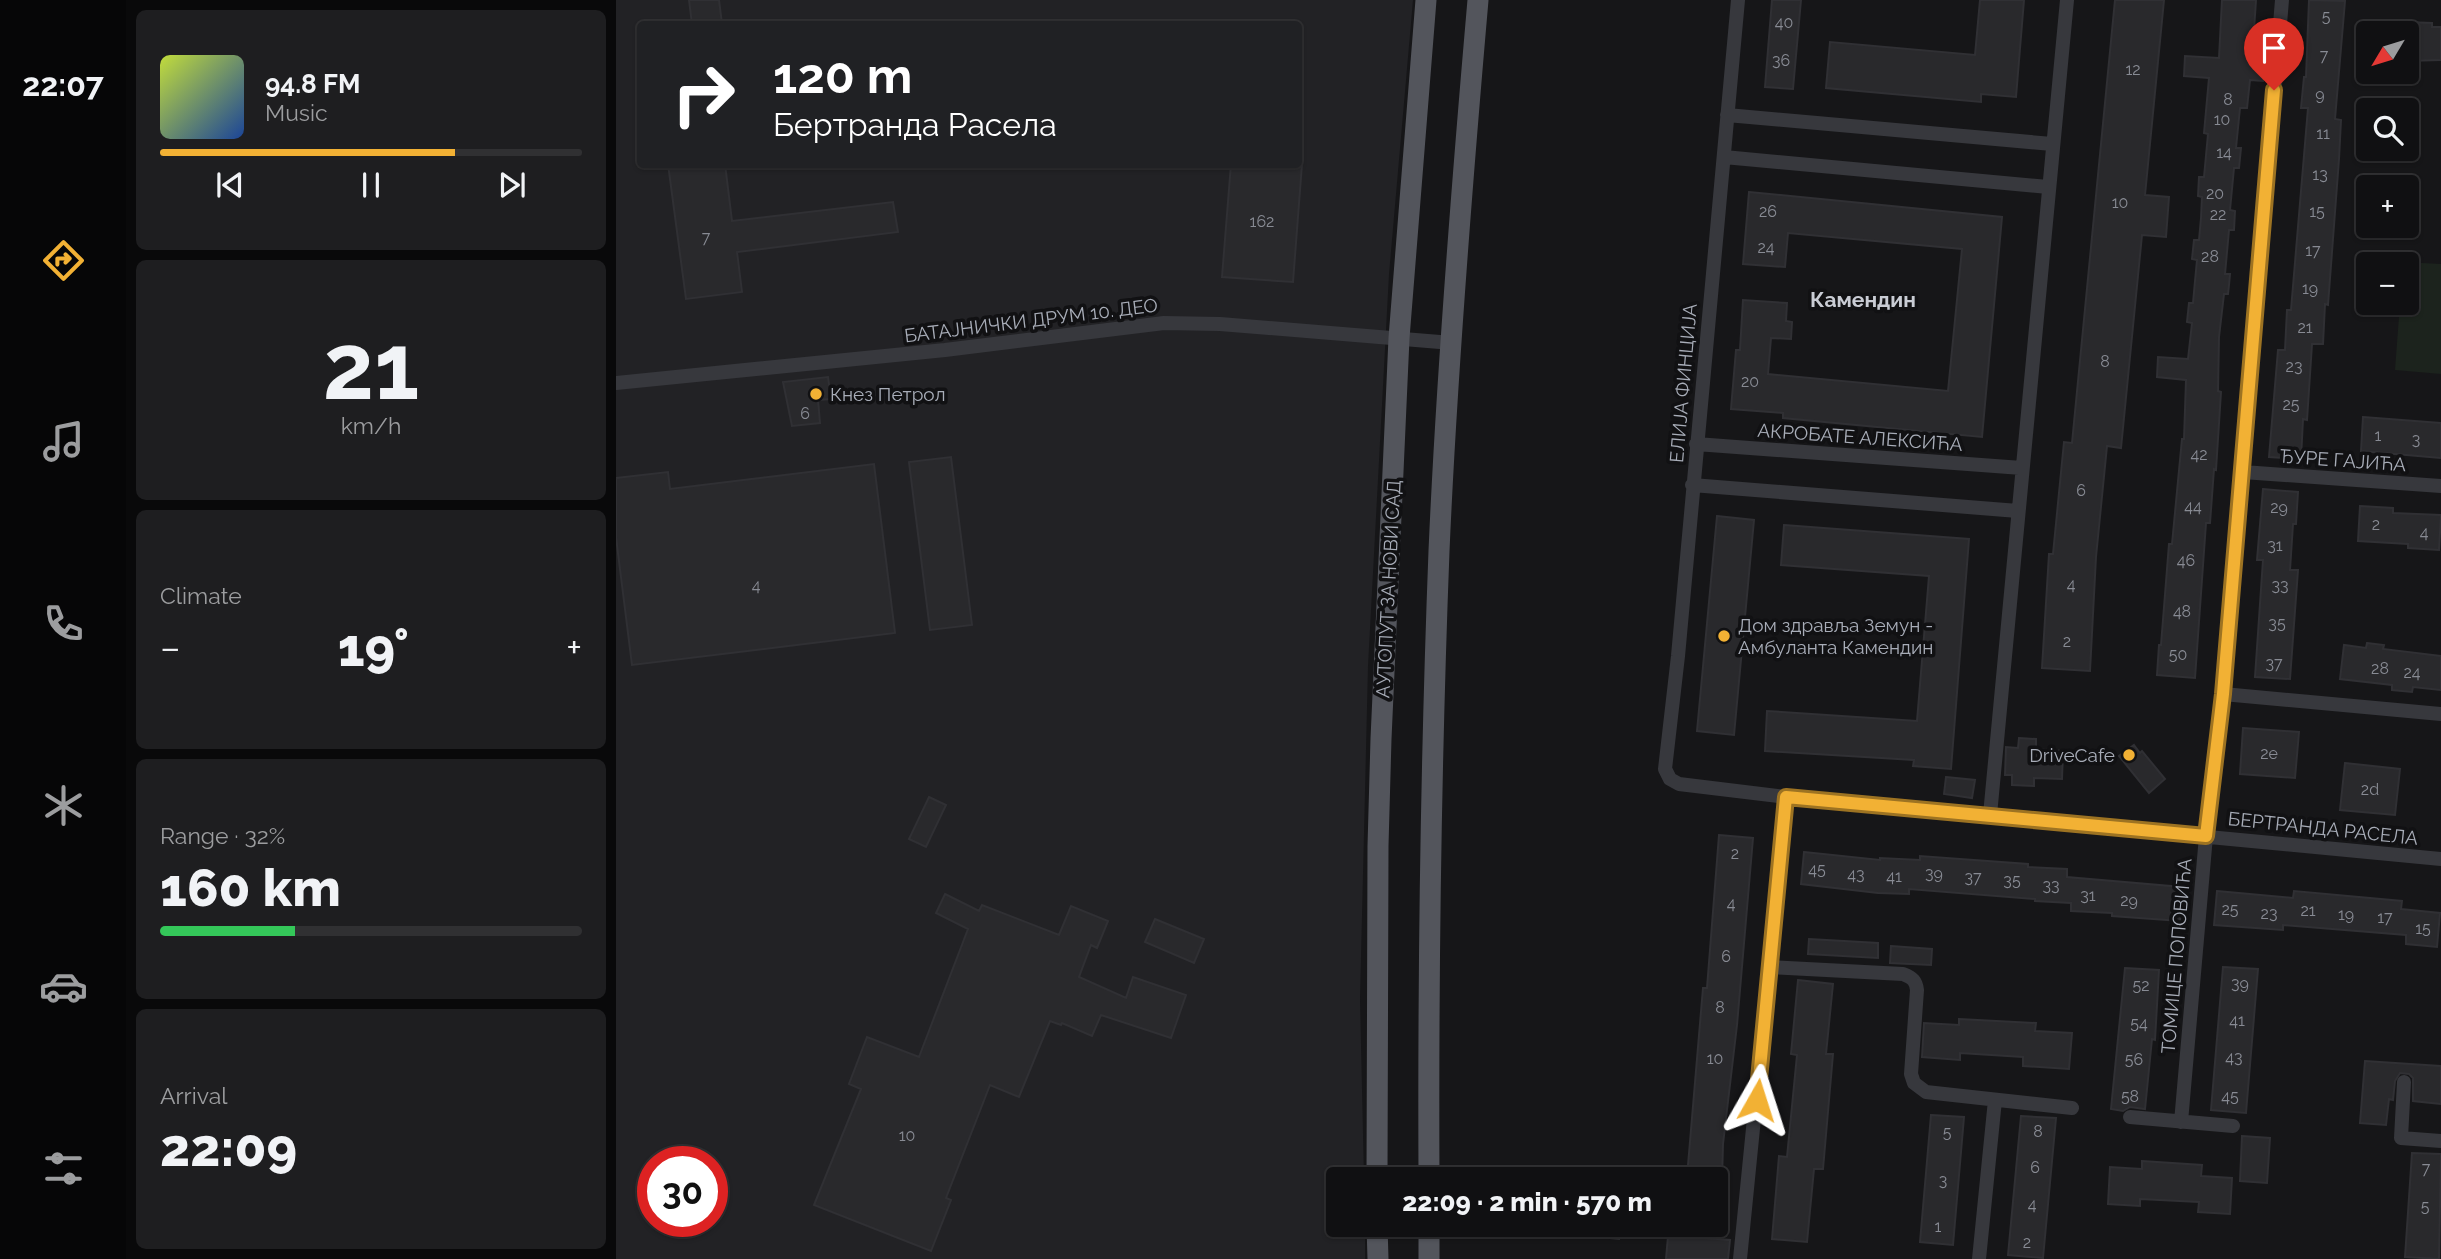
<!DOCTYPE html>
<html lang="en">
<head>
<meta charset="utf-8">
<style>
  body { margin:0; font-family:Raleway,sans-serif; background:#1e1e20; color:#f1f3f6; height:100vh; display:flex; flex-direction:column; font-size:26px; white-space:nowrap }
  * { box-sizing:border-box; margin:0 }
  p { font-size:23px; color:#9c9d9f }
  .icon { flex:none; width:38px; height:38px; fill:none; stroke:currentColor; stroke-width:2; stroke-linecap:round; stroke-linejoin:round }
  .map { position:relative; flex:1; overflow:hidden }
  .drawer { display:flex; flex-direction:column; gap:10px; padding:10px; background:#09090a; width:490px }
  .drawer>* { flex:none }
  .top-card { position:absolute; left:21px; top:21px; width:665px; height:147px; border-radius:7px; box-shadow:0 2px 5px #0004,0 0 0 2px #303032; background:#202124; color:#fff; overflow:hidden }
  .needle { width:46px; rotate:232deg }
  .buttons { position:absolute; left:1740px; top:21px; display:grid; gap:14px }
  .buttons a { display:grid; place-items:center; width:63px; height:63px; border-radius:7px; background:#101012; box-shadow:0 2px 5px #0004,0 0 0 2px #303032; font-size:35px }
  .speed { position:absolute; left:21px; top:1146px; display:flex; gap:14px; font-size:35px; font-weight:700; text-align:center }
  .speed>* { display:grid; place-content:center; width:91px; height:91px; border-radius:50%; background:#101012; box-shadow:0 2px 5px #0004,0 0 0 2px #303032; line-height:1 }
  .speed .limit { border:10px solid #d22; background:#fff; color:#111 }
  .pin { position:absolute; display:grid; place-items:center; width:60px; height:60px; color:#fff; margin:-72px -30px; border-radius:50% 50% 50% 0; rotate:-45deg; box-shadow:0 0 7px #0007 }
  .pin .icon { rotate:45deg }
  .me { position:absolute; width:77px; margin:-38px; rotate:6deg; stroke-linejoin:round; filter:drop-shadow(0 0 5px #0008) }
  .turn { display:flex; align-items:center; gap:24px; height:147px; padding:0 21px; font-size:32px }
  .turn .icon { width:91px; height:91px; stroke-width:2.5 }
  .turn b { display:block; font-size:49px; line-height:60px }
  .big { font-size:52px; font-weight:800; line-height:1.1 }
  .drawer .card { flex:1; display:flex; flex-direction:column; justify-content:center; gap:10px; min-width:0; padding:0 24px; border-radius:10px; background:#1e1e20 }
  .drawer .dial { align-items:center; gap:0 }
  .dial b { font-size:91px; line-height:1 }
  .song { display:flex; align-items:center; gap:21px }
  .cover { width:84px; height:84px; border-radius:10px; background:linear-gradient(135deg,hsl(70 70% 55%),hsl(220 70% 35%)) }
  .played { height:7px; border-radius:4px; background:linear-gradient(90deg,#f2b134 70%,#303032 70%) }
  .keys { display:flex; justify-content:space-around; direction:ltr }
  .heat { display:flex; justify-content:space-between; align-items:center; font-size:38px; direction:ltr }
  .charge { height:10px; border-radius:5px; background:linear-gradient(90deg,#34c759 32%,#303032 0) }
  .trip { position:absolute; left:710px; top:1167px; width:402px; height:70px; border-radius:7px; background:#101012; box-shadow:0 2px 5px #0004,0 0 0 2px #303032; font-weight:800; line-height:70px; text-align:center }
  main { display:flex; flex:1; min-height:0 }
  .tabs { display:flex; flex-direction:column; width:126px; justify-content:space-around; align-items:center; background:#060607; color:#9c9d9f }
  .tabs .icon { width:49px; height:49px }
  .tabs .on { color:#f2b134 }
  .tabs b { font-size:32px; color:#f1f3f6 }
  .map>svg:first-child { display:block }
</style>
</head>
<body>
<main>
<nav class="tabs">
<b>22:07</b>
<svg class="icon on" aria-label="directions" viewBox="0 0 24 24"><path d="M12 3l9 9-9 9-9-9zM9 14v-3h6M13 9l2 2-2 2"/></svg>
<svg class="icon" aria-label="music" viewBox="0 0 24 24"><path d="M9 18V5l10-2v13"/><circle cx="6" cy="18" r="3"/><circle cx="16" cy="16" r="3"/></svg>
<svg class="icon" aria-label="phone" viewBox="0 0 24 24"><path d="M5 4h4l2 5-3 2q2 4 5 5l2-3 5 2v4C11 20 4 13 5 4z"/></svg>
<svg class="icon" aria-label="climate" viewBox="0 0 24 24"><path d="M12 3v18M4 7l16 10M4 17L20 7"/></svg>
<svg class="icon" aria-label="car" viewBox="0 0 24 24"><path d="M5 17H2v-5l4-1 3-4h7l3 4 3 1v5h-3M9 17h6M6 11h13"/><circle cx="7" cy="17" r="2"/><circle cx="17" cy="17" r="2"/></svg>
<svg class="icon" aria-label="filters" viewBox="0 0 24 24"><path d="M4 7h16M4 17h16"/><circle cx="9" cy="7" r="2"/><circle cx="15" cy="17" r="2"/></svg>
</nav>
<section class="drawer">
<div class="card">
<div class="song"><i class="cover"></i><div><b>94.8 FM</b><p>Music</p></div></div>
<div class="played"></div>
<div class="keys"><svg class="icon" aria-label="previous" viewBox="0 0 24 24"><path d="M18 5L8 12l10 7zM5 5v14"/></svg><svg class="icon" aria-label="pause" viewBox="0 0 24 24"><path d="M8 5v14M16 5v14"/></svg><svg class="icon" aria-label="next" viewBox="0 0 24 24"><path d="M6 5l10 7-10 7zM19 5v14"/></svg></div>
</div>
<div class="card dial"><b>21</b><p>km/h</p></div>
<div class="card"><p>Climate</p>
<div class="heat"><a>−</a><b class="big">19°</b><a>+</a></div>
</div>
<div class="card"><p>Range · 32%</p><b class="big">160 km</b><div class="charge"></div></div>
<div class="card"><p>Arrival</p><b class="big">22:09</b></div>
</section>
<div class="map">
<svg width="1825" height="1259" viewBox="0 0 1825 1259">
  <rect width="100%" height="100%" fill="#161618"/>
  <path fill="#222225" fill-rule="evenodd" d="M0 0H797L773 274 752 666 744 999 748 1179 723 1180V1225H749V1259H0ZM24 24H682V164H24ZM37 1162H96V1222H37Z"/>
  <path fill="#1c231d" d="M1787 262 1825 264V374L1779 370 1784 303H1790V264H1787Z"/>
  <path fill="#29292c" stroke="#303034" stroke-width="2" d="M73 0H103L106 24H76Z
    M1156 0H1185L1177 89 1149 87Z
    M1364 0H1408L1400 97 1365 94V102L1210 88 1214 42 1359 55Z
    M1499 0H1548L1529 195 1553 197 1550 237 1526 235 1505 448 1491 446 1480 557 1474 671 1426 668 1433 554H1437L1448 442 1456 443Z
    M1606 0H1640L1636 61H1648L1647 81 1634 80 1631 108H1624L1620 148H1625L1623 168H1618L1614 210 1619 211 1618 230H1613L1609 274H1614L1613 285 1612 294H1608L1603 337 1602 391 1605 392 1600 470 1598 469 1594 523H1590L1579 678 1541 675 1543 645H1545L1553 544H1556L1566 439H1568L1570 380 1541 377 1542 357 1572 359 1576 323 1571 322 1573 303H1577L1579 281 1581 260 1576 259 1578 240H1583L1585 218 1586 197 1582 196 1583 177H1588L1592 134 1588 133 1593 78 1568 76 1569 56 1603 58Z
    M1693 0 1729 1 1719 119 1725 120 1723 159 1712 305 1709 304 1707 344H1696L1691 420 1687 419 1685 459 1653 457 1662 350H1669L1671 310H1675L1692 108H1685L1688 77H1690Z
    M1790 22 1816 23V27H1825V60L1790 61Z
    M52 164H109L116 221 277 202 282 232 121 252 126 292 70 299Z
    M615 164H686L677 282 606 277Z
    M1133 192 1386 217 1366 437 1167 418V413L1115 409 1120 350H1124L1127 300 1171 303 1170 321 1176 322 1175 339 1155 338 1152 374 1332 391 1346 249 1172 233 1169 267 1127 264Z
    M212 377 215 399 202 400 204 423 176 426 167 382Z
    M1747 417 1825 423V458L1745 451Z
    M335 457 356 625 314 630 293 462Z
    M258 464 279 633 16 665 0 537V478L52 472 54 489Z
    M1647 489 1682 492 1680 524H1677L1674 570H1682L1674 679 1639 677 1647 560H1641Z
    M1744 506 1777 508V513L1825 515 1823 550 1792 548V544L1742 541Z
    M1101 516 1138 520 1118 735 1081 731Z
    M1168 525 1353 539 1335 769 1297 766 1298 760 1149 751 1151 711 1301 721 1313 576 1165 565Z
    M1751 643 1768 645 1767 649 1825 656V690L1797 687 1796 692 1776 690V685L1724 679 1728 645 1750 648Z
    M1627 728 1683 732 1679 778 1624 774Z
    M1403 738 1420 739V749L1447 751 1446 779 1418 778V786L1396 785V775H1389L1390 747 1402 748Z
    M1518 745 1524 753 1526 751 1549 779 1533 793 1503 756Z
    M1729 763 1784 769 1779 815 1724 810Z
    M1330 777 1359 780 1356 798 1328 794Z
    M313 797 330 805 310 847 293 839Z
    M1103 835 1137 838 1121 1025 1107 1144 1106 1180 1071 1177 1087 988H1091Z
    M1188 852 1264 860V858L1304 860V856L1412 864V867L1451 869V877L1566 887 1564 921 1496 916V913L1455 911V903L1419 901V899L1293 889V894L1262 893 1185 884Z
    M1601 891 1677 898 1678 891 1786 901 1785 909 1824 913 1821 947 1790 944V935L1667 925V930L1598 925Z
    M329 894 363 911 366 905 443 935 455 906 492 921 481 948 475 945 463 977 510 998 517 977 570 995 555 1038 485 1015 476 1036 446 1023 445 1025 434 1021 403 1097 374 1085 330 1198 335 1200 315 1251 198 1205 245 1089 233 1084 251 1037 303 1057 352 929 320 913Z
    M539 919 588 939 578 963 529 942Z
    M1193 939 1262 943V958L1192 954Z
    M1275 946 1316 949 1315 965 1274 963Z
    M1607 967 1642 969 1630 1113 1595 1110Z
    M1509 968 1543 970 1539 1040 1536 1039 1529 1109 1514 1107 1507 1111 1495 1109Z
    M1182 980 1217 984 1210 1054H1217L1207 1169H1198L1191 1242 1156 1239 1163 1156 1171 1157 1181 1055 1175 1054Z
    M1343 1019 1420 1023 1419 1031 1456 1033 1453 1069 1407 1066V1057L1344 1053V1060L1306 1057 1308 1023 1343 1025Z
    M1749 1061 1825 1066V1104L1797 1101V1078L1793 1074 1784 1073 1779 1081 1777 1100 1773 1099 1770 1125 1744 1123Z
    M1315 1115 1348 1117 1337 1245 1304 1242Z
    M1405 1116 1440 1118 1427 1258 1392 1255Z
    M1626 1136 1654 1138 1651 1183 1624 1181Z
    M1796 1153 1825 1154 1823 1259 1789 1257Z
    M1526 1161 1586 1165 1585 1176 1616 1178 1614 1214 1582 1212 1583 1202 1524 1199V1206L1492 1204 1494 1167 1526 1169Z
    M963 1225H1004L1003 1239 963 1235Z
    M1053 1225H1077L1076 1237 1114 1240 1112 1259H1050Z"/>
  <g fill="none" stroke-linecap="round" stroke-linejoin="round">
    <path stroke="#37383d" stroke-width="14" d="M1122 0 1062 656 1049 769 1054 779 1063 784 1170 797 1825 859
      M1111 115 1436 144
      M1108 157 1432 187
      M0 383 329 350 548 323 604 324 836 343
      M1080 444 1406 468
      M1627 472 1825 486
      M1076 485 1402 511
      M1607 694 1825 714
      M1374 815 1451 0
      M1154 967 1287 974C1297 978 1300 981 1301 990L1295 1074 1298 1083 1310 1092 1456 1108
      M1788 1082 1785 1138 1825 1141
      M1514 1117 1617 1126
      M1565 1122 1590 836 1607 694 1627 472 1666 0
      M1124 1259 1170 797
      M1363 1259 1379 1100"/>
    <path stroke="#53555c" stroke-width="21" d="M761 1180 762 846 765 739 783 338 810 0
      M813 1180C812 970 815 760 823 551 831 367 846 183 862 0
      M761 1225 762 1259
      M813 1225V1259"/>
  </g>
  <g fill="none" stroke-linecap="round" stroke-linejoin="round">
    <defs>
      <path id="route" d="M1141 1100 1170 797 1590 836 1607 694 1658 90"/>
    </defs>
    <use href="#route" stroke="#9d7322" stroke-width="18"/>
    <use href="#route" stroke="#f2b134" stroke-width="12"/>
  </g>
  <g fill="#f2b134" stroke="#111113" stroke-width="2.5">
    <circle cx="200" cy="394" r="7"/>
    <circle cx="1108" cy="636" r="7"/>
    <circle cx="1513" cy="755" r="7"/>
  </g>
  <g text-anchor="middle" dominant-baseline="central" stroke-width="7" stroke-linejoin="round" paint-order="stroke">
    <g font-size="16" fill="#888b94">
      <text x="1710" y="16">5</text>
      <text x="1168" y="22">40</text>
      <text x="1708" y="55">7</text>
      <text x="1165" y="60">36</text>
      <text x="1517" y="69">12</text>
      <text x="1704" y="94">9</text>
      <text x="1612" y="99">8</text>
      <text x="1606" y="119">10</text>
      <text x="1707" y="133">11</text>
      <text x="1608" y="152">14</text>
      <text x="1704" y="174">13</text>
      <text x="1599" y="193">20</text>
      <text x="1504" y="202">10</text>
      <text x="1152" y="211">26</text>
      <text x="1701" y="211">15</text>
      <text x="1602" y="214">22</text>
      <text x="646" y="221">162</text>
      <text x="90" y="237">7</text>
      <text x="1150" y="247">24</text>
      <text x="1697" y="250">17</text>
      <text x="1594" y="256">28</text>
      <text x="1694" y="288">19</text>
      <text x="1689" y="327">21</text>
      <text x="1489" y="361">8</text>
      <text x="1678" y="366">23</text>
      <text x="1134" y="381">20</text>
      <text x="1675" y="404">25</text>
      <text x="189" y="413">6</text>
      <text x="1762" y="435">1</text>
      <text x="1800" y="439">3</text>
      <text x="1583" y="454">42</text>
      <text x="1465" y="490">6</text>
      <text x="1577" y="506">44</text>
      <text x="1663" y="507">29</text>
      <text x="1760" y="524">2</text>
      <text x="1808" y="532">4</text>
      <text x="1659" y="545">31</text>
      <text x="1570" y="560">46</text>
      <text x="1455" y="584">4</text>
      <text x="140" y="585">4</text>
      <text x="1664" y="585">33</text>
      <text x="1566" y="611">48</text>
      <text x="1661" y="623">35</text>
      <text x="1451" y="641">2</text>
      <text x="1562" y="654">50</text>
      <text x="1658" y="663">37</text>
      <text x="1764" y="668">28</text>
      <text x="1796" y="672">24</text>
      <text x="1653" y="753">2e</text>
      <text x="1754" y="789">2d</text>
      <text x="1119" y="853">2</text>
      <text x="1201" y="869">45</text>
      <text x="1318" y="873">39</text>
      <text x="1240" y="874">43</text>
      <text x="1278" y="876">41</text>
      <text x="1357" y="877">37</text>
      <text x="1396" y="880">35</text>
      <text x="1435" y="885">33</text>
      <text x="1472" y="895">31</text>
      <text x="1513" y="900">29</text>
      <text x="1115" y="903">4</text>
      <text x="1614" y="909">25</text>
      <text x="1692" y="910">21</text>
      <text x="1653" y="913">23</text>
      <text x="1730" y="914">19</text>
      <text x="1769" y="917">17</text>
      <text x="1807" y="928">15</text>
      <text x="1110" y="956">6</text>
      <text x="1624" y="983">39</text>
      <text x="1525" y="985">52</text>
      <text x="1104" y="1007">8</text>
      <text x="1621" y="1020">41</text>
      <text x="1523" y="1023">54</text>
      <text x="1618" y="1057">43</text>
      <text x="1099" y="1058">10</text>
      <text x="1518" y="1059">56</text>
      <text x="1514" y="1096">58</text>
      <text x="1614" y="1096">45</text>
      <text x="1422" y="1131">8</text>
      <text x="1331" y="1132">5</text>
      <text x="291" y="1135">10</text>
      <text x="1419" y="1167">6</text>
      <text x="1810" y="1168">7</text>
      <text x="1327" y="1180">3</text>
      <text x="1416" y="1204">4</text>
      <text x="1809" y="1206">5</text>
      <text x="1322" y="1226">1</text>
      <text x="1411" y="1242">2</text>
    </g>
    <g font-size="19" fill="#a8adb8" stroke="#111113">
      <text transform="translate(415 320) rotate(-7)">БАТАЈНИЧКИ ДРУМ 10. ДЕО</text>
      <text transform="translate(1067 383) rotate(-85)">ЕЛИЈА ФИНЦИЈА</text>
      <text transform="translate(1244 437) rotate(4)">АКРОБАТЕ АЛЕКСИЋА</text>
      <text transform="translate(1727 460) rotate(4)">ЂУРЕ ГАЈИЋА</text>
      <text transform="translate(772 589) rotate(-87)">АУТОПУТ ЗА НОВИ САД</text>
      <text transform="translate(1707 828) rotate(6)">БЕРТРАНДА РАСЕЛА</text>
      <text transform="translate(1560 956) rotate(-85)">ТОМИЦЕ ПОПОВИЋА</text>
    </g>
    <g font-size="19" fill="#a8adb8" stroke="#111113" text-anchor="start">
      <text x="214" y="394">Кнез Петрол</text>
      <text x="1122" y="625">Дом здравља Земун -<tspan x="1122" dy="22">Амбуланта Камендин</tspan></text>
      <text x="1499" y="755" text-anchor="end">DriveCafe</text>
    </g>
    <g font-size="21" font-weight="bold" fill="#c9ccd4" stroke="#111113">
      <text x="1247" y="299">Камендин</text>
    </g>
  </g>
</svg>
<div class="buttons">
<a><svg class="needle" viewBox="-14 -14 28 28"><path d="M0-13l5 13h-10z" fill="#e53935"/><path d="M0 13l5-13h-10z" fill="#9c9d9f"/></svg></a>
<a><svg class="icon" aria-label="search" viewBox="0 0 24 24"><circle cx="10" cy="10" r="6"/><path d="M15 15l6 6"/></svg></a>
<a>+</a>
<a>−</a>
</div>
<div class="speed"><div class="limit">30</div></div>
<div class="pin" style="left:1658px;top:90px;background:#d93025"><svg class="icon" aria-label="arrive" viewBox="0 0 24 24"><path d="M6 21V4h12l-3 4 3 4H6"/></svg></div>
<svg class="me" style="left:1141px;top:1100px" viewBox="-20 -20 40 40"><path d="M0-17L14 15 0 8-14 15z" fill="#f2b134" stroke="#fff" stroke-width="4"/></svg>
<div class="trip">22:09 · 2 min · 570 m</div>
<div class="top-card">
<div class="turn"><svg class="icon" aria-label="right" viewBox="0 0 24 24"><path d="M7 20v-9h11M14 6l5 5-5 5"/></svg><div><b>120 m</b>Бертранда Расела</div></div>
</div>
</div>
</main>
</body>
</html>
